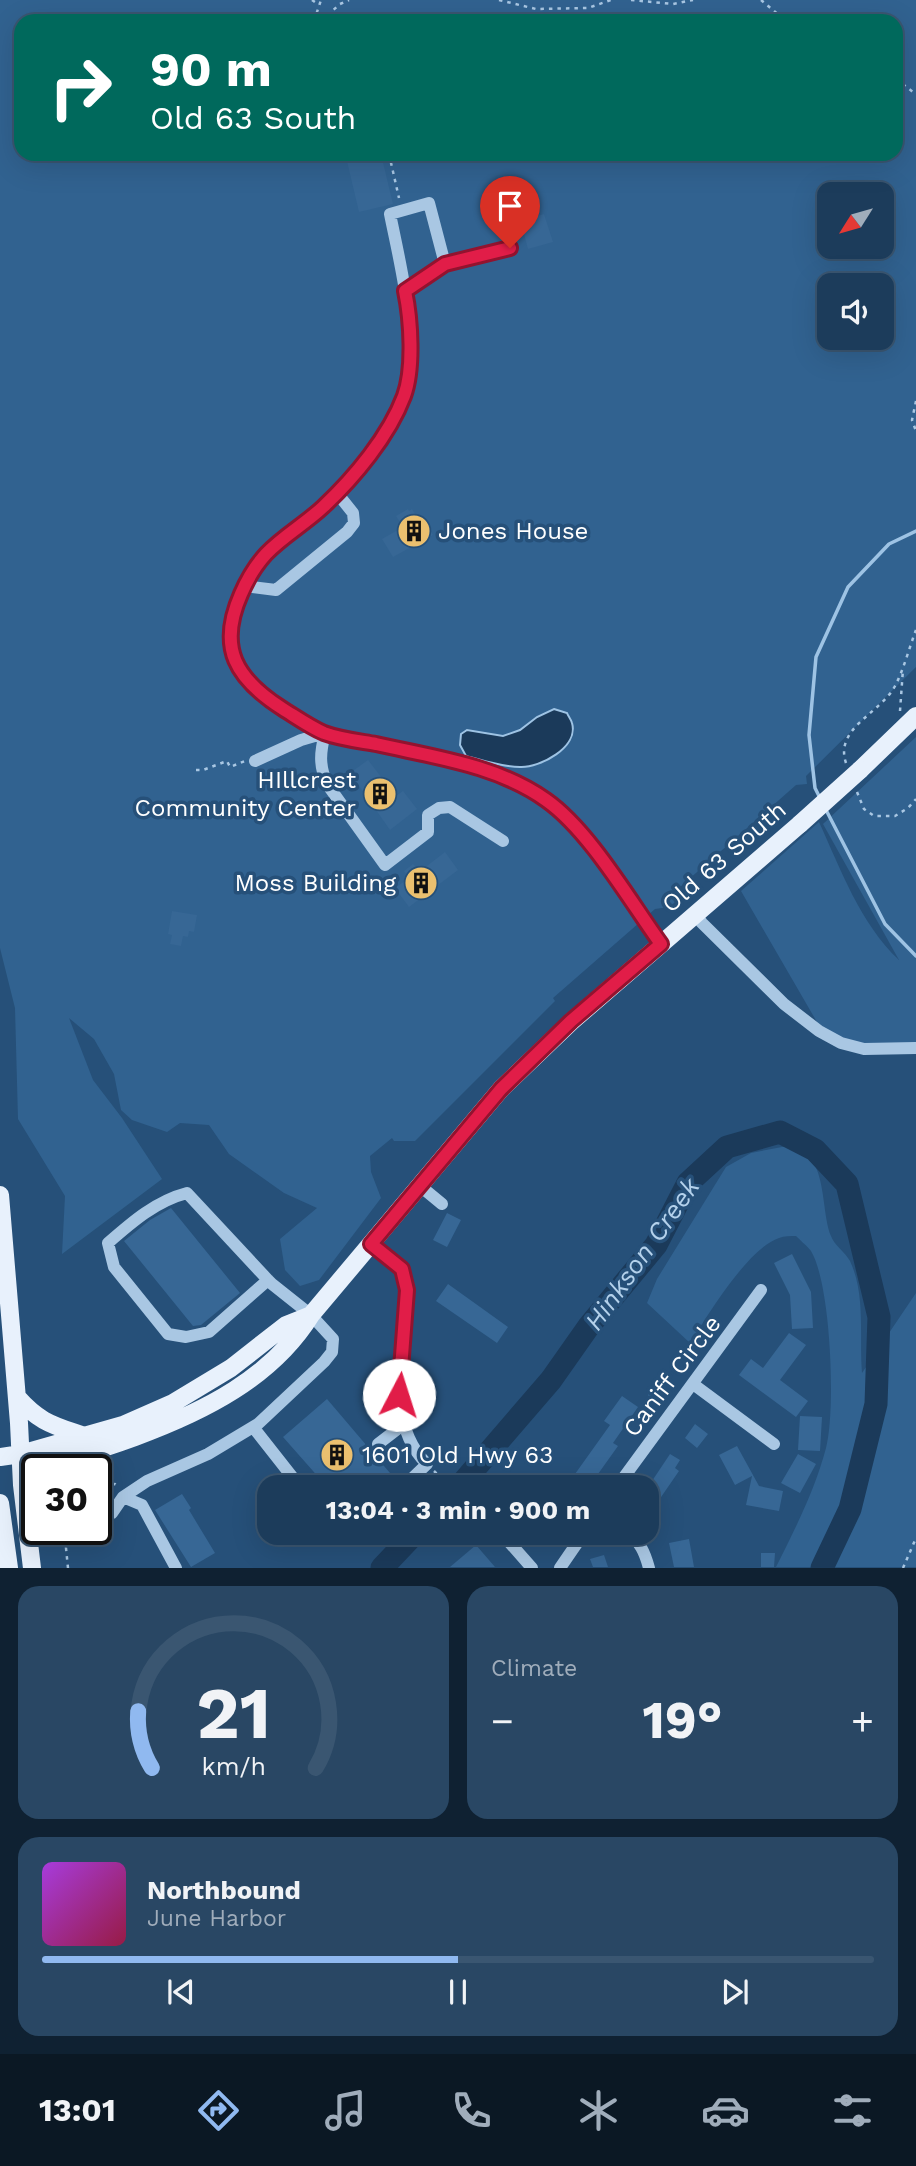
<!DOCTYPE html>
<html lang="en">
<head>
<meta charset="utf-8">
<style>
  body { margin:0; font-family:"Work Sans",sans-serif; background:#294764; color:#f1f3f6; height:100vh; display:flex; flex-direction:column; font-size:26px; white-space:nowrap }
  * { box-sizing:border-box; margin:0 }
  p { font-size:23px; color:#a0adbb }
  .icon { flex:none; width:38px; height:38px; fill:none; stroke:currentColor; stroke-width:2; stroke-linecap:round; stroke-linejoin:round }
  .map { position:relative; height:1568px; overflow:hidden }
  .details { display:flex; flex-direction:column; gap:18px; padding:18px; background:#0f2132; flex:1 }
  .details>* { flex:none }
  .guide { position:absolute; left:14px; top:14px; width:889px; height:147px; border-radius:21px; box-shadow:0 7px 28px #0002,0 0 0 2px #3a5671; background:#00695c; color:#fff; overflow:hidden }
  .needle { width:46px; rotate:233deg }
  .fabs { position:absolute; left:817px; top:182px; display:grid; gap:14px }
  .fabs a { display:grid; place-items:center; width:77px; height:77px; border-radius:14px; background:#1c3c5b; box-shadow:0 7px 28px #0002,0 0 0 2px #3a5671; font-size:35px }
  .speed { position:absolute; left:21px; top:1454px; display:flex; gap:14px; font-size:35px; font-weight:700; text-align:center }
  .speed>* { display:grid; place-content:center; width:91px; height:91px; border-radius:50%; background:#1c3c5b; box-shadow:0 7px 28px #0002,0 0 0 2px #3a5671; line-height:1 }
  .speed .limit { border:4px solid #111; border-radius:10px; background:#fff; color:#111 }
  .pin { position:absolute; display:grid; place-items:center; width:60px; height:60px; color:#fff; margin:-72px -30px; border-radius:50% 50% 50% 0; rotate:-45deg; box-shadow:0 0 7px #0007 }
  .pin .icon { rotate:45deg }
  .me { position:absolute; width:77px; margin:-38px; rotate:5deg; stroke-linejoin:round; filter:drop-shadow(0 0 5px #0008) }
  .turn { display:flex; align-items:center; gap:24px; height:147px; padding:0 21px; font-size:32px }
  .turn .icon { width:91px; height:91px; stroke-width:2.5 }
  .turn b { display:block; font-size:49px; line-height:60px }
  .big { font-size:52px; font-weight:700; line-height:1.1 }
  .details .widget { flex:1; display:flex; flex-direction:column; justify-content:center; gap:10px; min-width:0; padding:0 24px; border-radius:21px; background:#294764 }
  .details .dial { align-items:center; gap:0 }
  .dial svg { height:182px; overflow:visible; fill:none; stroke:#3a5671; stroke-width:7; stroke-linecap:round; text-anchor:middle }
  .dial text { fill:#f1f3f6; stroke:none }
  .song { display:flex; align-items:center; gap:21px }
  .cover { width:84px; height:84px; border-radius:10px; background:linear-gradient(135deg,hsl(280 70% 55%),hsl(340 70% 35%)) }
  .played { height:7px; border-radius:4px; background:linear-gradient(90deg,#90b9f0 50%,#3a5671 50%) }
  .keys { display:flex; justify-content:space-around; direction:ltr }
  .heat { display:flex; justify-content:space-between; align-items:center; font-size:38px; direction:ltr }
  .details .tiles { flex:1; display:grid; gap:18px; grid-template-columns:1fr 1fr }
  .widget:last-child { grid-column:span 2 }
  .trip { position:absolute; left:257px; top:1475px; width:402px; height:70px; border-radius:21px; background:#1c3c5b; box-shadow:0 7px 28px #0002,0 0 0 2px #3a5671; font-weight:700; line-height:70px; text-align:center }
  .dock { display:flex; height:112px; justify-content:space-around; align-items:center; background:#0b1824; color:#a0adbb }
  .dock .icon { width:49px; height:49px }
  .dock .on { color:#90b9f0 }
  .dock b { font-size:32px; color:#f1f3f6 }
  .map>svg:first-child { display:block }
</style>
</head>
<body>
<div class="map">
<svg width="916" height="1568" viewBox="0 0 916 1568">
  <rect width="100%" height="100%" fill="#265079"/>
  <path fill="#316290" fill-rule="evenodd" d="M0 0H916V667L806 776 807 784 796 785 680 887 679 899 669 907 655 909 553 998 555 1001 415 1141H394L392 1138 370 1156 371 1172 381 1198 319 1280 300 1286 285 1270 280 1239 317 1208 284 1193 229 1154 209 1125 180 1123 167 1132 132 1120 121 1110 114 1074 94 1039 69 1018 93 1080 122 1118 162 1179 62 1254 65 1196 18 1119 15 1008 0 948ZM21 21H896V154H21ZM830 194H882V247H830ZM830 285H882V338H830Z
    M916 737V1044L846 1043 821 1029 741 891 819 822C841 870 860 923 899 960L823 824Z
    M782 1147C830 1145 819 1205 831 1236 834 1245 845 1252 850 1261 866 1295 859 1337 862 1373L916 1293V1567H776C795 1529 815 1490 826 1448 836 1411 831 1284 811 1251 807 1246 800 1240 796 1236 791 1236 784 1236 779 1238 748 1248 708 1315 690 1343L647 1303 657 1279 726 1167 751 1153Z"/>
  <path fill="#1b3a5a" stroke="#9ec3e4" stroke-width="2" d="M554 709 567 713C568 716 571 719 572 723 579 747 540 768 520 767 502 767 483 760 466 756L460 745 461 734 467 730 503 736 520 730 537 717Z"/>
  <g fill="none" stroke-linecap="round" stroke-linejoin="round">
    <path stroke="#9ec3e4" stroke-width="3.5" d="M820 798 815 788 809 735 816 657 848 587 889 544 916 531
      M825 808 885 924 916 956"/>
    <path stroke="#1b3a5a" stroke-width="23" d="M458 1488 551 1380 589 1326 656 1245 688 1183 727 1147 780 1132 815 1150 847 1184 879 1317 876 1404 850 1509 822 1568
      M382 1568 415 1533"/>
  </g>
  <path fill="#376795" d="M357 154H381L393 204 359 212 346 157Z
    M519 201 534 217 544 214 553 242 528 249 521 223 509 210Z
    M408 509 409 511 412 509 420 522 424 519 433 535 393 557 382 539 403 527 396 516Z
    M368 760 396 796 403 791 417 809 390 830 350 773Z
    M445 852 458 870 409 907 395 888 409 878 404 871 413 864 416 867 420 865 423 869Z
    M172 911 197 915 194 932 189 931 188 937 183 936 181 946 170 944 172 935 168 934Z
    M171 1208 240 1293 201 1325 193 1326 124 1241 150 1220Z
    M447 1213 461 1220 447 1247 433 1240Z
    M792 1254 811 1292 813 1328 792 1329 790 1295 774 1263Z
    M448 1284 508 1327 497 1343 436 1301Z
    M789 1333 806 1345 780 1380 808 1401 796 1417 739 1375 751 1359 763 1368Z
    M661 1386 665 1398 650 1402 647 1390Z
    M622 1396 638 1407 613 1443 618 1446 588 1488H565L610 1425 604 1421Z
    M327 1399 390 1473 373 1488H328L283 1437Z
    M800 1416 822 1417 820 1451 798 1450Z
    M695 1424 708 1434 697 1448 685 1438Z
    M737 1446 759 1486 783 1491 779 1511 746 1505 752 1476 735 1485 719 1455Z
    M670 1454 680 1460 675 1468 679 1471 648 1516V1487Z
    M798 1454 816 1464 800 1493 781 1483Z
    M182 1494 191 1508 189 1510 215 1553 191 1567 155 1510Z
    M689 1539 694 1567H674L669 1543Z
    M476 1545 495 1567H450Z
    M761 1553H775L774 1567H761Z
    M604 1555 608 1567H593L590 1559Z"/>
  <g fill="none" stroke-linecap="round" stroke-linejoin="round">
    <path stroke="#a9c7e3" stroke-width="2.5" stroke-dasharray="3.5 5" stroke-linecap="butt" d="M312 0 319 5
      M499 0 536 9 588 8 611 0
      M631 0 673 4 693 0
      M761 0 786 21
      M314 21 321 0
      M321 21 340 4 349 0
      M896 79 913 92H916
      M389 154 399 198
      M916 401 912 420 916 431
      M900 711 903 669
      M846 763C834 728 881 713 895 686 904 669 909 648 916 630
      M196 770H203L227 761 230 767 245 761
      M857 792 864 809 874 816H895L908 808 916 799
      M434 1471 452 1488
      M96 1490 115 1484 118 1488
      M68 1568 66 1548 68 1530
      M903 1568 916 1538"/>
    <path stroke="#a9c7e3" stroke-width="12" d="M445 264 510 248
      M405 291 445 264 429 203 390 214C400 264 422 348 403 397 388 437 354 478 323 507 308 522 289 533 273 547 252 567 239 592 232 619 217 672 282 716 324 733 340 739 359 741 376 744 433 757 497 765 546 800 589 830 630 900 661 944
      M244 586 276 590 347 532 354 523 353 513 337 493
      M255 761 301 740 325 733C320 753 319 765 327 784L385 865 428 832V815L439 808 450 807 503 841
      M695 914 702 923 784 1004 819 1031 841 1043 864 1049 916 1048
      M419 1185 442 1204
      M371 1244C380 1251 393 1259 400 1268 409 1279 407 1297 406 1310 402 1360 386 1424 427 1464L402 1488
      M693 1384 774 1444
      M253 1427 301 1488
      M378 1444 404 1424
      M616 1488 761 1290
      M123 1497 142 1505 176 1568
      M112 1513 123 1497 147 1481 208 1454 258 1424 324 1362 332 1352 333 1339 311 1315 272 1284 268 1280 187 1193C156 1201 132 1222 108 1243L114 1267 168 1334 186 1337 209 1332 268 1280
      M627 1533C640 1541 645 1553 649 1568
      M502 1534 532 1568
      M560 1568 584 1533"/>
    <path stroke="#e8f1fc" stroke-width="18" d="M860 770 916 716
      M0 1195 19 1423 22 1485 32 1568
      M17 1397C40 1423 53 1425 84 1436
      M21 1454C31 1456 43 1460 53 1460 76 1458 113 1445 135 1437 203 1412 272 1378 311 1315L501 1089 571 1022 800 824
      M0 1457 21 1454 123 1425 173 1403 231 1368 286 1325 311 1315
      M0 1503 9 1568"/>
    <path stroke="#e8f1fc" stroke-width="18" d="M800 824 860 770"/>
  </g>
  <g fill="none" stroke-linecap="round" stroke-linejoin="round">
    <defs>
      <path id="route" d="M399 1395 407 1290 402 1269 371 1244 501 1089 571 1021 661 944C630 901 589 830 546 800 497 765 433 757 376 744 359 741 340 739 324 733 310 727 296 717 283 709 236 679 217 648 241 594 247 580 255 566 266 554 283 536 305 524 323 507 354 478 389 436 404 396 414 369 411 320 405 291L445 264 510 248"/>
    </defs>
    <use href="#route" stroke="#92132f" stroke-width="18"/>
    <use href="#route" stroke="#e11d48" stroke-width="12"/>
  </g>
  <defs>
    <symbol id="building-disc" viewBox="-11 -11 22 22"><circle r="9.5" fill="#ebc06f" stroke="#265079"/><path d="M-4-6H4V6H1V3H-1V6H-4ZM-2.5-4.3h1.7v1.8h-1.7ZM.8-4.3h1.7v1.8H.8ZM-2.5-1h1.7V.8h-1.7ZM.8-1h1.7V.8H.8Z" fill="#111"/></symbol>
  </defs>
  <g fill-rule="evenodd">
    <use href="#building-disc" x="395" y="512" width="38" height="38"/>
    <use href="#building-disc" x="361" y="775" width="38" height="38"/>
    <use href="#building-disc" x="402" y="864" width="38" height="38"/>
    <use href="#building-disc" x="318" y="1436" width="38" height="38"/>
  </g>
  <g text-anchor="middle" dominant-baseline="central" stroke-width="7" stroke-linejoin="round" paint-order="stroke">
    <g font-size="24" fill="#fff" stroke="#265079" text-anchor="start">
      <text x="438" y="531">Jones House</text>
      <text x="356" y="780" text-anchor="end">HIllcrest<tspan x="356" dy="28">Community Center</tspan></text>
      <text x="396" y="883" text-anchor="end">Moss Building</text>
      <text x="362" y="1455">1601 Old Hwy 63</text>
    </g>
    <g font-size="24" fill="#fff" stroke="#265079">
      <text transform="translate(724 857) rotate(-41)">Old 63 South</text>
      <text transform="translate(672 1376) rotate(-53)">Caniff Circle</text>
    </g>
    <g font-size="26" font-style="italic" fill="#b4d1eb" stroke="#265079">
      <text transform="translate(642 1254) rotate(-55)">Hinkson Creek</text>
    </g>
  </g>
</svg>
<div class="fabs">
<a><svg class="needle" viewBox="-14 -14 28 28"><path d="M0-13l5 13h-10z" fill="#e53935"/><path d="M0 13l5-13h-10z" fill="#a0adbb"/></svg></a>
<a><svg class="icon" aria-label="sound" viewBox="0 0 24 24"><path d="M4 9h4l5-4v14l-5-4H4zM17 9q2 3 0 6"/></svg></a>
</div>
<div class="speed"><div class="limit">30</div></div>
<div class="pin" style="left:510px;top:248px;background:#d93025"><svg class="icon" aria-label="arrive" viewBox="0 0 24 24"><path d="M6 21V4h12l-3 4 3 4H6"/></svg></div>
<svg class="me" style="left:399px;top:1395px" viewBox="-20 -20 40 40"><circle r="19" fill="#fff"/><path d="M0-13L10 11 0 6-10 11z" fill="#e11d48"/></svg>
<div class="trip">13:04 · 3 min · 900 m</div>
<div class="guide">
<div class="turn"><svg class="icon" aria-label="right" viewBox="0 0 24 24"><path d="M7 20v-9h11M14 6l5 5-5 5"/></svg><div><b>90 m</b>Old 63 South</div></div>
</div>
</div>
<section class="details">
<div class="tiles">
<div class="widget dial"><svg viewBox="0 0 100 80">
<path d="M14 69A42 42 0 1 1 86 69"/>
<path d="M14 69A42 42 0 0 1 8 44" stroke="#90b9f0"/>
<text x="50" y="56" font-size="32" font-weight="700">21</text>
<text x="50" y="72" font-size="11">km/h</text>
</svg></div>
<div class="widget"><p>Climate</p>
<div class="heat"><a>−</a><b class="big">19°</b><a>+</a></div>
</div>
<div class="widget">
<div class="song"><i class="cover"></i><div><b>Northbound</b><p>June Harbor</p></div></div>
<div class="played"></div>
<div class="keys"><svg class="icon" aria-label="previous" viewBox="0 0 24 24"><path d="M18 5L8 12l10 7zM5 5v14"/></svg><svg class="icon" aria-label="pause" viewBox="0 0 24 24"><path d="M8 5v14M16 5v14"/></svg><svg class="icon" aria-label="next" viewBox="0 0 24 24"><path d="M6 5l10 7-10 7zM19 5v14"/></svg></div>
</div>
</div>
</section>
<nav class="dock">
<b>13:01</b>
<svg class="icon on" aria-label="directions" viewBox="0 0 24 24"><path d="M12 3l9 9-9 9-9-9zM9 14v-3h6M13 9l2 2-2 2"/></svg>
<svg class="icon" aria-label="music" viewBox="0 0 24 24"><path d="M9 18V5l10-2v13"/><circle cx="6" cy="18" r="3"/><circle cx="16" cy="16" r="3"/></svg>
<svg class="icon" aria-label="phone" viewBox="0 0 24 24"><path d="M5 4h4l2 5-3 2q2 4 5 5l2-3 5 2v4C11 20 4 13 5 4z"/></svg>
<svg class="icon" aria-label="climate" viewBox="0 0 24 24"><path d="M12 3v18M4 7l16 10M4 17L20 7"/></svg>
<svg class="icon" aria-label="car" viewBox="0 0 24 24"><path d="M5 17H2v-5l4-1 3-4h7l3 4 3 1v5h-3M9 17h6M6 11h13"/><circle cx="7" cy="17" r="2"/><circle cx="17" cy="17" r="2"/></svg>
<svg class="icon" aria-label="filters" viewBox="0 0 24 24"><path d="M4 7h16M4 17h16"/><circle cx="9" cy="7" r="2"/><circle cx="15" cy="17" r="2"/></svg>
</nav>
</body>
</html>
